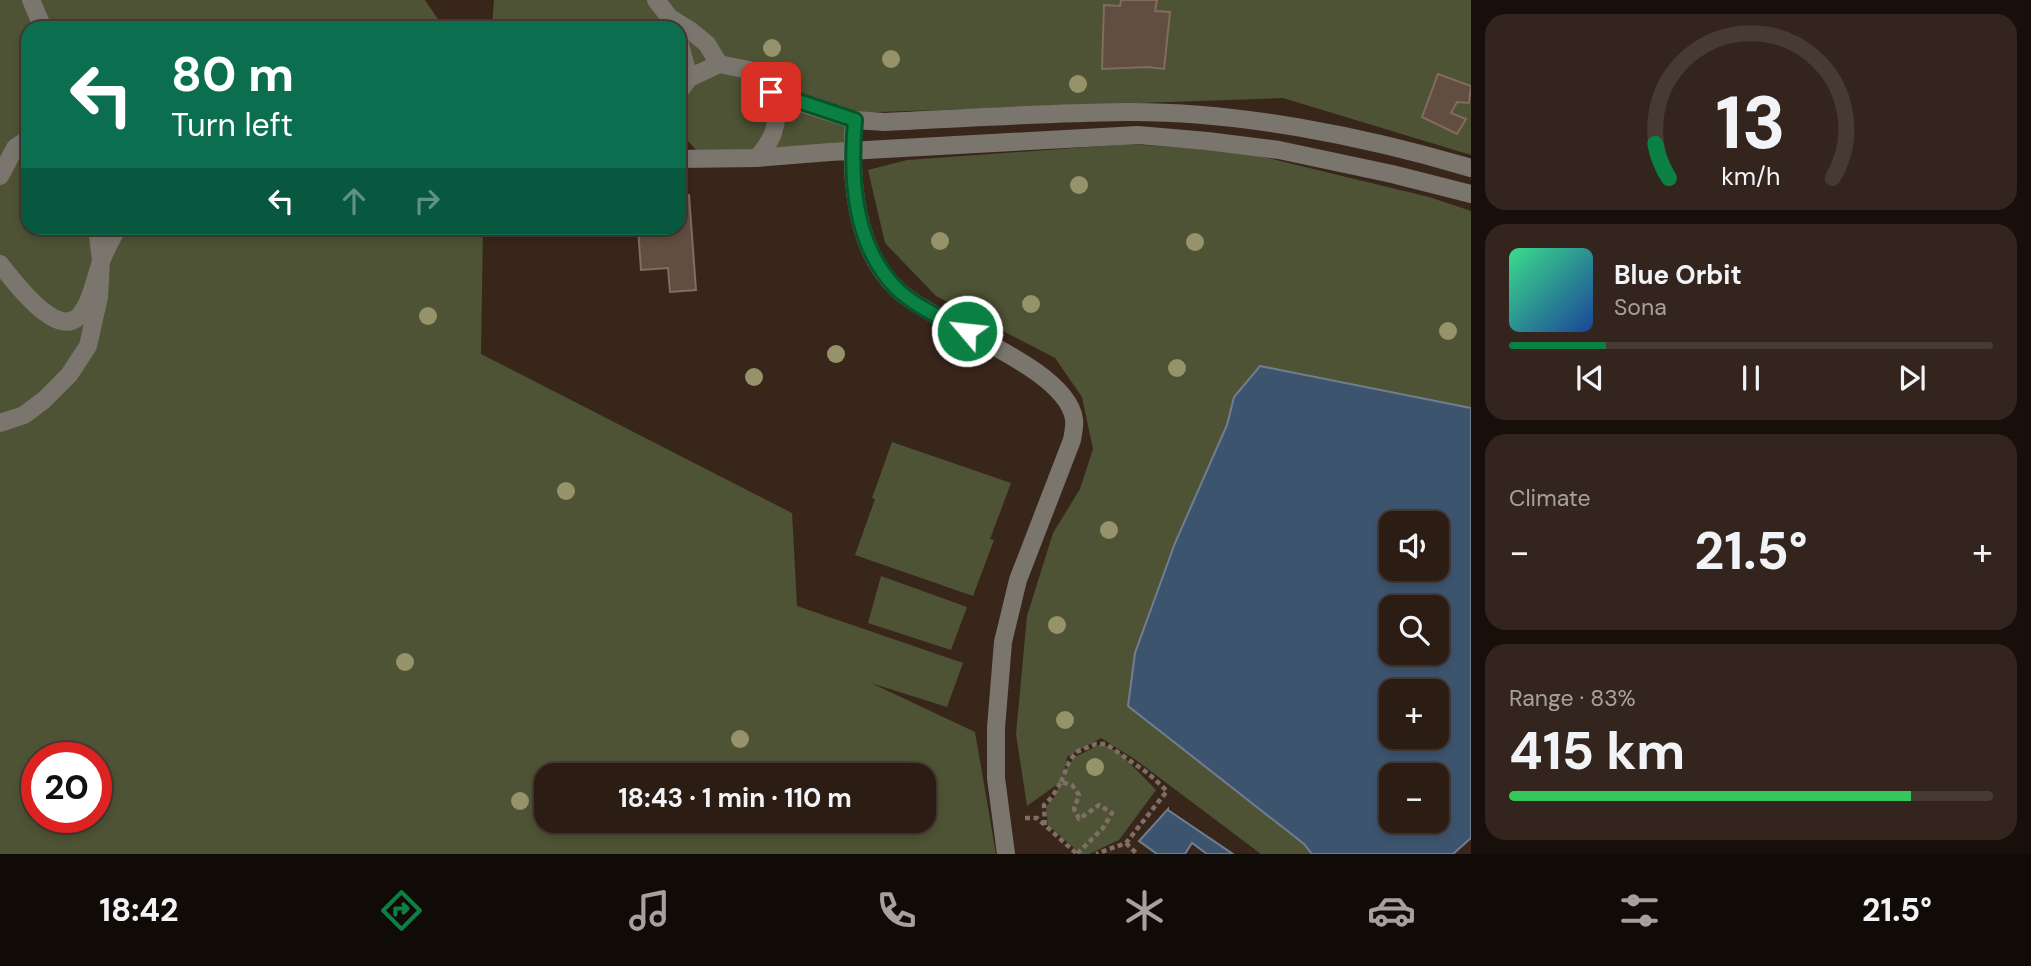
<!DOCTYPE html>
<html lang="en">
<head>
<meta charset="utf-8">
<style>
  body { margin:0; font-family:"DM Sans",sans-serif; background:#33251d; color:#f1f3f6; height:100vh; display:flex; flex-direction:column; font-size:26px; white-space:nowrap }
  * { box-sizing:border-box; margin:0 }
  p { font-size:23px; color:#a6a1a0 }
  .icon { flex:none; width:38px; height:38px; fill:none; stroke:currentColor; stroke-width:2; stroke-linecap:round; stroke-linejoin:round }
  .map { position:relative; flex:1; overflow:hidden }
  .side { display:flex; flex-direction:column; gap:14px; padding:14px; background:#180f0b; width:560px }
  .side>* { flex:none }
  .guide { position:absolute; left:21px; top:21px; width:665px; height:214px; border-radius:21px; box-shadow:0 4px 10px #0003,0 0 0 2px #473a34; background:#0b6e4f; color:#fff; overflow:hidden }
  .controls { position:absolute; left:1379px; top:511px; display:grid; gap:14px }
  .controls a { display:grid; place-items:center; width:70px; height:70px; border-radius:14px; background:#2b1c14; box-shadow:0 4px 10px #0003,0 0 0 2px #473a34; font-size:35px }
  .speed { position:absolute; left:21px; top:742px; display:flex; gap:14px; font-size:35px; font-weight:700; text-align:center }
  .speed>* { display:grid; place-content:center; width:91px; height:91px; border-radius:50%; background:#2b1c14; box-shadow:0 4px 10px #0003,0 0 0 2px #473a34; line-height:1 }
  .speed .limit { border:10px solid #d22; background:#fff; color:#111 }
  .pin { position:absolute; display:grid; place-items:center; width:60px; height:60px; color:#fff; margin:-30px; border-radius:14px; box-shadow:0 4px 10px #0006 }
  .me { position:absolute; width:77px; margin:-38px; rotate:298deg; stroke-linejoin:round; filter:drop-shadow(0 0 5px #0008) }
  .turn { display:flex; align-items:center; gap:24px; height:147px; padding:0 35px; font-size:32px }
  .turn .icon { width:91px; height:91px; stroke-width:2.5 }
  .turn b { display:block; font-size:49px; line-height:60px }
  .lanes { display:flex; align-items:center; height:66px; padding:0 35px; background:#0003; justify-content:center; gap:35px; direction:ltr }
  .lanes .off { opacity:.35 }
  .big { font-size:52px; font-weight:700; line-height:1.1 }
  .side .widget { flex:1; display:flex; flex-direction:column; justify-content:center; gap:10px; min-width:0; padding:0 24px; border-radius:21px; background:#33251d }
  .side .dial { align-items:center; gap:0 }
  .dial svg { height:182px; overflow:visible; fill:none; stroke:#473a34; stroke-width:7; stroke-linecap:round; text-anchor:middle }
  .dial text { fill:#f1f3f6; stroke:none }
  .song { display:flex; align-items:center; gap:21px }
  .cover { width:84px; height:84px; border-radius:10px; background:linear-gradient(135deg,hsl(150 70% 55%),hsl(220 70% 35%)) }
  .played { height:7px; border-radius:4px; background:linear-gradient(90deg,#0b8043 20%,#473a34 20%) }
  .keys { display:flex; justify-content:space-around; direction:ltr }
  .heat { display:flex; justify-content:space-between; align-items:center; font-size:38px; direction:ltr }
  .charge { height:10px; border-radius:5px; background:linear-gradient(90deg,#34c759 83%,#473a34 0) }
  .trip { position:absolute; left:534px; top:763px; width:402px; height:70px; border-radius:21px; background:#2b1c14; box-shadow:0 4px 10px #0003,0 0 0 2px #473a34; font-weight:700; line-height:70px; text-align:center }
  .tab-bar { display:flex; height:112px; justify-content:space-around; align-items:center; background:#110b08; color:#a6a1a0 }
  .tab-bar .icon { width:49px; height:49px }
  .tab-bar .selected { color:#0b8043 }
  .tab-bar b { font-size:32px; color:#f1f3f6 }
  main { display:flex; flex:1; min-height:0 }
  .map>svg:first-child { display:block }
</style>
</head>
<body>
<main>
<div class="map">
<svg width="1471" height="854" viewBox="0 0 1471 854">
  <rect width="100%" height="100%" fill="#39261b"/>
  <path fill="#4e5335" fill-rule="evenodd" d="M0 0H425L444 28H28V228H483L481 354 792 513 797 606 963 663 947 707 871 683 975 732 996 854H0ZM37 758H96V817H37ZM546 775H924V821H546Z
    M494 0H1471V155L1283 98 820 114 847 125 848 146 774 151 784 130 782 116 766 133 754 152 696 150 686 139 679 119V28H492Z
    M1129 144 1243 152 1429 197 1471 211V484L1234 397 1227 425 1175 543 1135 653 1128 706 1304 844 1312 854H1261L1136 760 1101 738 1067 757 1064 771 1075 757 1101 744 1119 752 1156 790 1119 840 1089 854H1081L1048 825 1046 807 1056 795 1059 783 1027 806 1016 734 1027 616 1053 533 1080 489 1093 449 1082 397 1055 358 936 296 885 243 868 170 907 160Z
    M892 442 1011 483 990 539 994 540 973 596 855 555 875 499 872 498Z
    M881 576 967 607 951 650 868 623Z"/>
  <path fill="#3d546f" stroke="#727e8f" stroke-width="2" fill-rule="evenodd" d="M1260 366 1471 408V838L1453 854H1312L1304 844 1128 706 1135 653 1175 543 1227 425 1234 397ZM1391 523H1437V569H1391ZM1391 607H1437V653H1391ZM1391 691H1437V737H1391ZM1391 775H1437V821H1391Z
    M1168 809V810L1233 854H1207L1192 843 1185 854H1157L1139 841Z"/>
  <path fill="#624d41" stroke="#826b5f" stroke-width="2" d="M1121 0H1157L1155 11 1170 12 1164 69 1148 67 1102 69 1104 5 1120 6Z
    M1438 74 1471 86 1469 103 1457 102 1451 113 1466 119 1457 134 1422 117Z
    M689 195 696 290 670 292 668 268 641 270 638 228H679V196Z"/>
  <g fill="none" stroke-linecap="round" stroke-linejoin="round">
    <path stroke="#7f6e64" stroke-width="4.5" stroke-dasharray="5 3.5" stroke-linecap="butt" d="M1061 782 1069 762 1076 752 1096 744H1106L1149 774 1167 791 1126 843 1096 854
      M1025 818H1037L1077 854
      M1045 825 1044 805 1052 797 1061 782 1072 785 1079 795 1074 809 1079 819 1099 805 1112 813 1103 828 1077 854
      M1126 843 1137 854"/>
    <path stroke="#7b766d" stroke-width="18" d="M31 0 43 28
      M656 0 670 18 673 26
      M670 18 691 31 707 44 719 64
      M679 41 689 78
      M679 92 689 78 719 64 749 70 771 92 813 107 854 120 885 122C965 118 1045 113 1125 112 1238 111 1363 136 1471 168
      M854 120C850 176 853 248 898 290 935 325 1066 366 1074 419 1075 425 1073 434 1072 440L1018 580 1003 642 996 728V778L1006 854
      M757 158C777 135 780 121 771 92
      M679 159 757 158 830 152 1138 135 1207 141 1279 150 1392 174 1471 194
      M0 176 15 148 28 139
      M0 264C13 280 55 338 78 317 91 304 95 278 101 262 105 250 112 239 117 228
      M0 423 24 415 44 400 69 375 88 346 99 297 101 260 97 228"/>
  </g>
  <g fill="#96926a">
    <circle cx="772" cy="48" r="9"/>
    <circle cx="891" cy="59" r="9"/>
    <circle cx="1078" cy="84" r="9"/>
    <circle cx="1079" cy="185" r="9"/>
    <circle cx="940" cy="241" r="9"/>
    <circle cx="1195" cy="242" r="9"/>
    <circle cx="1031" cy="304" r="9"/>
    <circle cx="428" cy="316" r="9"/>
    <circle cx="1448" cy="331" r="9"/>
    <circle cx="836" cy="354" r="9"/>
    <circle cx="1177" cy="368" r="9"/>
    <circle cx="754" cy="377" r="9"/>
    <circle cx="566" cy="491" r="9"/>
    <circle cx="1109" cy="530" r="9"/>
    <circle cx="1057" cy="625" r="9"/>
    <circle cx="405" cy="662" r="9"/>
    <circle cx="1065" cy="720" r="9"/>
    <circle cx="740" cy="739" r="9"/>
    <circle cx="1095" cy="767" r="9"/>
    <circle cx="520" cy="801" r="9"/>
  </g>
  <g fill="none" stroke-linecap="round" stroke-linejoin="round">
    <defs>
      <path id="route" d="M771 92 855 120C850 177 853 245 897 289 916 307 944 319 967 331"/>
    </defs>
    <use href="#route" stroke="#07532c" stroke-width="18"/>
    <use href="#route" stroke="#0b8043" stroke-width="12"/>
  </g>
</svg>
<div class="controls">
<a><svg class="icon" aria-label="sound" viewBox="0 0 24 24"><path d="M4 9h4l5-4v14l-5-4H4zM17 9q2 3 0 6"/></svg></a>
<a><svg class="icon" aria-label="search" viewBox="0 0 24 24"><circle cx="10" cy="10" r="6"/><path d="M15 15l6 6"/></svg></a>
<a>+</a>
<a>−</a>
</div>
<div class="speed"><div class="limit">20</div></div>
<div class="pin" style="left:771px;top:92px;background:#d93025"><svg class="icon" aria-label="arrive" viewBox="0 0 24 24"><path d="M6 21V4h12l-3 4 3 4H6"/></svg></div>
<svg class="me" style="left:967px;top:331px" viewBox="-20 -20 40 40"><circle r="17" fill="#0b8043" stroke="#fff" stroke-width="3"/><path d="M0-11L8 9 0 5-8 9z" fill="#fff"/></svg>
<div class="trip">18:43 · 1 min · 110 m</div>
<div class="guide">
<div class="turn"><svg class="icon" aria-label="left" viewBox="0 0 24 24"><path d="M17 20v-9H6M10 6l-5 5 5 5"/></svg><div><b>80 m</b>Turn left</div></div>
<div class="lanes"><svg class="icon" aria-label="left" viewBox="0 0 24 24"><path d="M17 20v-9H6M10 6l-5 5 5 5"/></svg><svg class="icon off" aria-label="ahead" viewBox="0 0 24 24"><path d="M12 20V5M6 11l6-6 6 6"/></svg><svg class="icon off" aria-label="right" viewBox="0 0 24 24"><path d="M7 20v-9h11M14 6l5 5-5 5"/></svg></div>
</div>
</div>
<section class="side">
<div class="widget dial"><svg viewBox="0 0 100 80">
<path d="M14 69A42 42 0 1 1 86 69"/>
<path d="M14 69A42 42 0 0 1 8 54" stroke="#0b8043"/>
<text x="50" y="56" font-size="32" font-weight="700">13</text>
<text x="50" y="72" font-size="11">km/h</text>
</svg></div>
<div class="widget">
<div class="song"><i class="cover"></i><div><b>Blue Orbit</b><p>Sona</p></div></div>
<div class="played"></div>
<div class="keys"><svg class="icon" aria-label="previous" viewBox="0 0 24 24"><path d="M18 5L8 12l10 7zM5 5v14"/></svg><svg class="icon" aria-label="pause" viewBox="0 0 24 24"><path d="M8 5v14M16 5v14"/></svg><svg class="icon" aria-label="next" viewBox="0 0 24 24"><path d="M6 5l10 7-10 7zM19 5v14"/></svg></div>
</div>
<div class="widget"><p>Climate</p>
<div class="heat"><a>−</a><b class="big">21.5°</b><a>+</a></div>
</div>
<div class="widget"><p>Range · 83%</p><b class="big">415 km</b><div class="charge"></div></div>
</section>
</main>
<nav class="tab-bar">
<b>18:42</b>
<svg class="icon selected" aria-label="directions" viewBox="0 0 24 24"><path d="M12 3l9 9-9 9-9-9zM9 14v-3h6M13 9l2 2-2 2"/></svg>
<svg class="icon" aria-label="music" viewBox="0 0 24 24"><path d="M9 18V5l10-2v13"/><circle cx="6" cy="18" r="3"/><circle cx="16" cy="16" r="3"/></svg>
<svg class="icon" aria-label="phone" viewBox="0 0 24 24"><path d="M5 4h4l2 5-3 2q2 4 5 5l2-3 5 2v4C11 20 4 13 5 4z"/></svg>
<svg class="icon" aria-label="climate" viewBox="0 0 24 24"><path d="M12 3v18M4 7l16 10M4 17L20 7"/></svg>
<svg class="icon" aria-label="car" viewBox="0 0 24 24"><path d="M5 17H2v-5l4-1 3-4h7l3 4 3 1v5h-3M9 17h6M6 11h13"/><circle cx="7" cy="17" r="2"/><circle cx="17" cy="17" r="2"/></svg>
<svg class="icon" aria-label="filters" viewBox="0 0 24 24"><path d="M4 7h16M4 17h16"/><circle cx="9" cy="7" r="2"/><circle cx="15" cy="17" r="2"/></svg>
<b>21.5°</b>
</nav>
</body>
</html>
